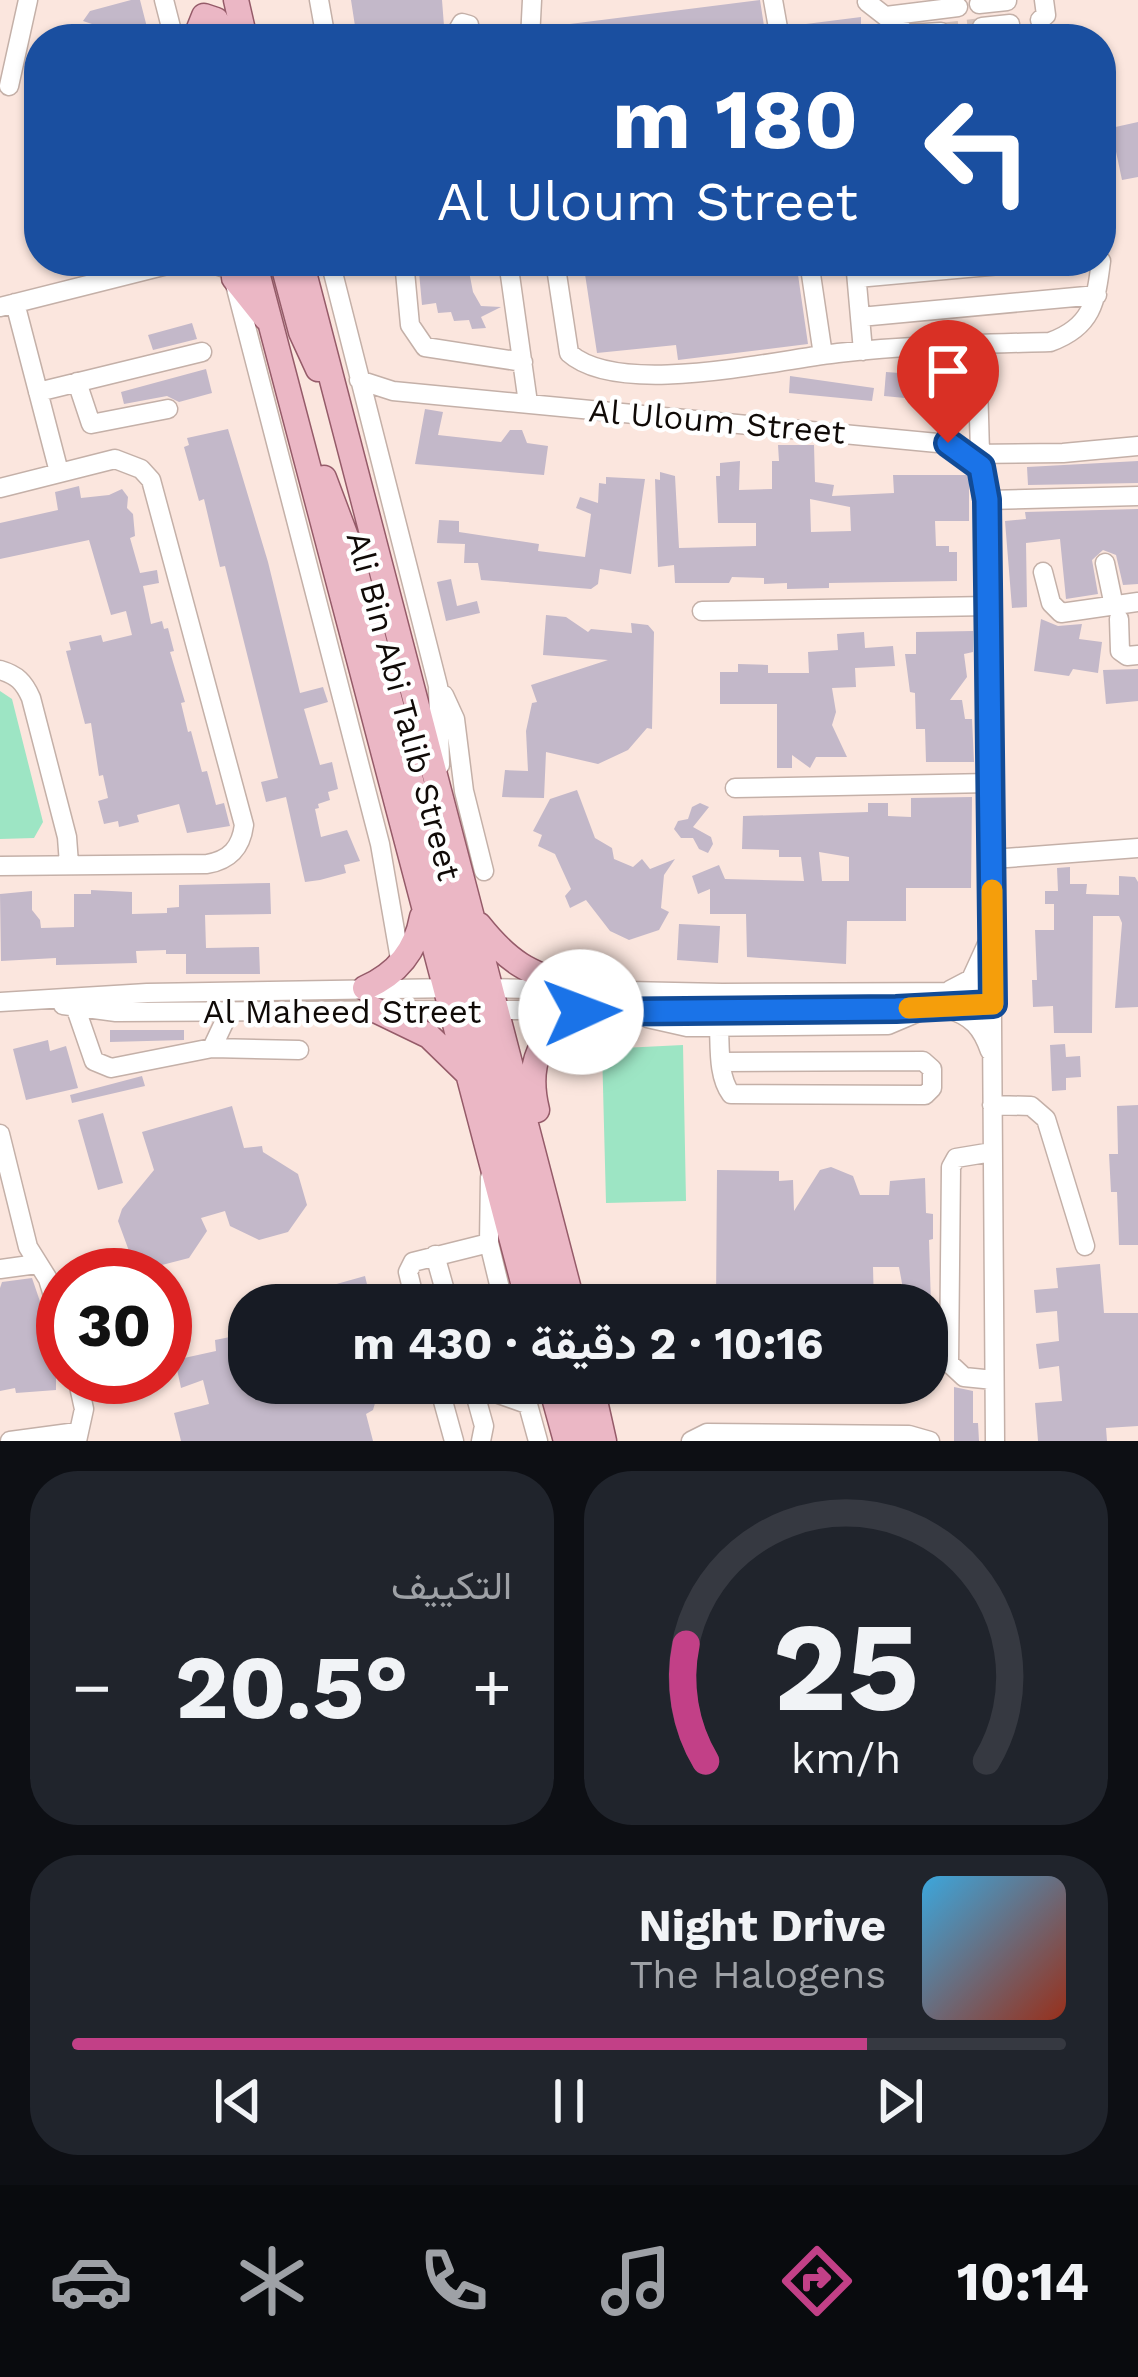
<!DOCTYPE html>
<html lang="ar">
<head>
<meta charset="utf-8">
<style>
  body { margin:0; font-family:"Work Sans",Vazirmatn,sans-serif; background:#20242c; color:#f1f3f6; direction:rtl; height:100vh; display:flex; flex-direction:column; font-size:45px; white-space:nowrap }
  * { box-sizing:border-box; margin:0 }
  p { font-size:39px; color:#9ea1a6 }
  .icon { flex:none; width:66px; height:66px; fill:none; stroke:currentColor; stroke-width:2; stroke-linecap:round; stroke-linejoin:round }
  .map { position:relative; height:1441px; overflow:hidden; direction:ltr }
  .drawer { display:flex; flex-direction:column; gap:30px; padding:30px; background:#0d0f14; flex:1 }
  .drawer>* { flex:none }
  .hud { position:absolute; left:24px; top:24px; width:1092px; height:252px; border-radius:48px; box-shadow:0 3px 9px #0004; direction:rtl; background:#1a4fa0; color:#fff; overflow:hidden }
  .speed { position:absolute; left:36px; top:1248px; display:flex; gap:24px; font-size:60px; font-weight:700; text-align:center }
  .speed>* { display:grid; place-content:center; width:156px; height:156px; border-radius:50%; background:#171b24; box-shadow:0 3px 9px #0004; line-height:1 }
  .speed .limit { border:18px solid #d22; background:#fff; color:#111 }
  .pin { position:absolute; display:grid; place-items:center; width:102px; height:102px; color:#fff; margin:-123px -51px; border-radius:50% 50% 50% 0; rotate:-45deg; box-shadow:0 0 12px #0007 }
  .pin .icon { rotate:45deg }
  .me { position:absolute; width:132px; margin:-66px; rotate:88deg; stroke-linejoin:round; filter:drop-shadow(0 0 9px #0008) }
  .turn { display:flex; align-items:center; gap:42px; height:252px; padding:0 60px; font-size:54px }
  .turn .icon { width:156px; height:156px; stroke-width:2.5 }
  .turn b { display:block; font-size:84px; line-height:102px }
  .big { font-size:90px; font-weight:700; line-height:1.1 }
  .drawer .widget { flex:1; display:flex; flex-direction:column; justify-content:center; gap:18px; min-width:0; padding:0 42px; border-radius:48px; background:#20242c }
  .drawer .dial { align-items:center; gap:0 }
  .dial svg { height:312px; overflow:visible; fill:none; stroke:#363941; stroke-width:7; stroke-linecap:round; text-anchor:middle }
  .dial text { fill:#f1f3f6; stroke:none }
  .song { display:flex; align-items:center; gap:36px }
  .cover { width:144px; height:144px; border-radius:18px; background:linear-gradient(135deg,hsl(200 70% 55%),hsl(10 70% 35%)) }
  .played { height:12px; border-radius:6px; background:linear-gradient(90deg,#c24087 80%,#363941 80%) }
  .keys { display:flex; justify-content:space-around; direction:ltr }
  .heat { display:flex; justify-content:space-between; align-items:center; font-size:66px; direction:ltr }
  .drawer .tiles { flex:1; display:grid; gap:30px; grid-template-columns:1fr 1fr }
  .widget:last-child { grid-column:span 2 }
  .trip { position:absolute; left:228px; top:1284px; width:720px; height:120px; border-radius:48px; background:#171b24; box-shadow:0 3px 9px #0004; font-weight:700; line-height:120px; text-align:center; direction:rtl }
  .menu { display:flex; height:192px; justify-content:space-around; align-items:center; background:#090b0e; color:#9ea1a6 }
  .menu .icon { width:84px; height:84px }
  .menu .current { color:#c24087 }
  .menu b { font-size:54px; color:#f1f3f6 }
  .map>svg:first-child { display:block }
</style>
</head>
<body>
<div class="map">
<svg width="1138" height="1441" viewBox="0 0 1138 1441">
  <rect width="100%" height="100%" fill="#fbe6de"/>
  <path fill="#9de5c4" d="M0 691 12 699 43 822 34 838 0 839Z
    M683 1045 686 1201 606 1203 602 1049Z"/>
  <path fill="#c3b8c9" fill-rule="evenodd" d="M131 0H140L150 39H105L104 36 116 32 83 21 90 11Z
    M351 0H442L445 39H357Z
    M760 0 766 39H556L554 26Z
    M861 17V24L852 30 850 39H807L806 24Z
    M1138 122V177L1122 180 1111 128Z
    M430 261H467L473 292 481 306 501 307 481 317 486 328 472 329 469 320 454 321 451 312 438 313 436 303 422 305 419 272 429 271Z
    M583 261H796L808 344 678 360 676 345 597 353Z
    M192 323 197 339 153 350 148 335Z
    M206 369 212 393 179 402 167 396 124 404 121 392Z
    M886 372 928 375 926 400 884 396Z
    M790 376 874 388 872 401 789 393Z
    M425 409 443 412 438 435 501 442 510 430H522L527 443 548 446 544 475 415 464Z
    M228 429 268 562 300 693 323 687 328 702 304 709 320 765 332 762 338 789 328 792 330 800 318 804 319 808 315 809 321 837 347 830 360 861 344 865 346 873 320 880 305 882 286 797 266 802 261 782 278 778 225 566 220 567 204 499 199 501 184 447 189 445 187 438Z
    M778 445H814L815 482 834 485 832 496 894 493 893 475H969V521H935L936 546H949V552H957V581L829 583V588L787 589V583L764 584V578L732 577 729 583H675L674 565 658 567 655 479 660 480V472L675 476 679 548 756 546V523H718L716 476H720V463L740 461 739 490 772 489V461H779ZM810 499 850 507 851 531 811 532Z
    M1138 461V483L1028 485 1027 467Z
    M606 477 645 479 631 574 600 569 598 584 591 589 481 580 478 563H464L465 544 437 543 439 520 459 521V532L539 544 538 551 585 557 591 514 576 508 580 497 598 503 599 483 606 484Z
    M79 486 81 498 109 495 122 489 128 497 127 508 133 514 135 536 130 538 140 573 157 570 159 583 143 586 151 624 162 621 164 629 168 628 174 651 170 652 185 702 181 703 188 732 191 731 202 772 207 771 216 805 224 803 230 826 187 833 179 804 137 815 139 822 119 827 118 821 104 824 98 801 108 798 103 775 99 776 91 723 85 724 66 651 71 650 69 642 101 635 103 642 132 635 126 611 111 615 89 540 0 559V523L58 510 55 492Z
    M1138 509V584L1123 585 1116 555 1103 550 1092 560 1098 594 1066 599 1060 539 1026 543 1027 607 1012 608 1005 521 1026 519 1025 512Z
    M451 579 457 606 477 601 480 613 446 621 437 582Z
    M546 615 566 617 588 632 591 629 632 633 631 623 648 625 654 632 652 729 647 728 628 750 598 764 546 752 544 798 502 797 505 770 528 771 526 731 532 703 537 702 531 685 608 660 543 655Z
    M1041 619 1058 626 1082 624 1079 639 1102 642 1098 673 1073 669 1069 676 1034 671Z
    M973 631V652L964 654 967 677 950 700H962L965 719H972L974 762H926L925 729H916L915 693 910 692 905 654H916V632Z
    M864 632 865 648 893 646 895 666 855 668 856 687 832 688 836 712 832 725 847 757H816L810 768 792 755V768H777V704H720V672H738V664L768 665V673H809L808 652 838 650 837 634Z
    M1138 669V701L1106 704 1103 670Z
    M577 790 595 838 612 848 614 859 633 867 642 859 650 869 675 859 664 875 661 908 669 912 659 930 629 940 610 931 586 900 570 908 565 896 571 889 555 854 538 846 542 835 533 831 550 799Z
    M972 797 971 888H906V921H847L846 964 747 957 746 914H710V889L698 894 692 876 719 865 725 879 804 881 801 857H779V850L742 849 743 816 868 812V803H888V816L911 817V798ZM819 852 849 857V881H822Z
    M700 803 709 807 693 827 711 837 713 844 708 853 699 849 693 838H681L674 829 678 821 688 819 692 807Z
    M1070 867V884H1087L1086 894 1119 895V876L1135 877 1138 882V1007L1115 1008 1122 923 1119 916H1093L1092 1033H1054L1053 1006 1033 1007 1032 980H1037L1035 930H1054V904H1045V891H1058L1057 868Z
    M270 883 271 914 205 915 206 948 259 947 260 974H186V954H166V950L136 951 137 963 56 965V958L1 961 0 894 32 891V910L40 920 41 928 74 927V894H91V890L132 892V914L167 913V908L179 907V885Z
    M679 924 720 926 718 963 677 960Z
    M110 1030H184V1040L110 1042Z
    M48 1040 50 1051 66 1046 78 1088 26 1100 13 1049Z
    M1065 1044 1066 1057 1080 1056 1081 1077 1066 1078V1090L1052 1091 1050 1045Z
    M142 1076 145 1086 72 1103 70 1095Z
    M1138 1105V1245H1119L1117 1192H1111L1109 1154H1118L1117 1106Z
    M232 1106 244 1148 262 1146 263 1152 298 1174 307 1205 288 1232 259 1240 230 1226 225 1211 201 1218 207 1231 189 1258 158 1266 129 1251 118 1221 122 1209 154 1170 142 1132Z
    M103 1113 123 1183 98 1190 78 1120Z
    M831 1167 853 1176 860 1195H889L890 1181 925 1178 926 1213 933 1214V1239L929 1240 931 1305H906L899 1267H873L874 1305H716L717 1170 779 1171V1181L793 1180 794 1211 820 1170Z
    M1100 1264 1104 1313H1138V1426L1106 1428 1107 1441H1038L1035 1403 1062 1401 1059 1366 1039 1369 1036 1344 1059 1341 1057 1311 1036 1313 1034 1290 1058 1288 1056 1268Z
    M365 1276 372 1305H276V1301Z
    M32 1278 46 1319 51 1354H56V1390L16 1393 15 1388 0 1391V1288L2 1282Z
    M240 1335 249 1383H381L373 1410 366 1414 373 1441H181L174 1413 209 1404 203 1380 181 1388 175 1360 216 1351 215 1340Z
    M954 1387 973 1391V1423H978L979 1441H954Z"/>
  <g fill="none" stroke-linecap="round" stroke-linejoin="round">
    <path stroke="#d8c5be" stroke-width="18" stroke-dasharray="18 9" stroke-linecap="butt" d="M941 32 982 27
      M845 39 863 37"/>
    <defs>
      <path id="minor" d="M164 0 174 39
        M319 0 326 39
        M773 0 780 39
        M867 2 908 34 941 32
        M979 4 1007 1
        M886 16 958 7
        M1040 20 1046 15 1044 0
        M982 27 1010 24
        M863 37 876 39
        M459 39 458 30 462 23 469 25 471 39
        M530 39 532 0
        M9 86 28 0
        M204 261 231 270
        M229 261 380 844 401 965
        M330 261 438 686 440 765
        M404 261 410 325 425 347 523 362
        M508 261 528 403
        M555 261 569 353C619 398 775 360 838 353 908 345 980 344 1050 342 1092 327 1096 302 1101 261
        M809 261 823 355
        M855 261 863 351
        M857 278 1044 261
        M15 303 59 472
        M0 307 183 261
        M860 317 1097 295
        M977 346 980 453
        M359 380 393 391 948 444 981 467 987 500 989 606 995 1441
        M77 382 91 424 168 409
        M38 392 202 352
        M968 454 1063 453 1138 446
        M0 488 115 459 141 469 151 480 244 825C241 848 230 860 207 864L0 866
        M987 500 1138 496
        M1105 563 1114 606
        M1043 572 1051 603 1061 613 1138 602
        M702 611 989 606
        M1119 619 1120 651 1127 656 1138 655
        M0 670C17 675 24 682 31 698L67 837 69 864
        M444 695 455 719 464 791 484 871
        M735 788 990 783
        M993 859 1138 848
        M482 988 722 993 993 992
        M950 990 971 979 987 944
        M0 1002 147 993 454 988
        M63 1005 116 1012 460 1010
        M76 1009 94 1061 111 1068 212 1048 230 1010
        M948 1009C972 1016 982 1028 990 1051
        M488 1010 723 1011 982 1004
        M647 1018 687 1027 888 1025 921 1011
        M719 1027C720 1048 718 1077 731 1094L925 1095 932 1088V1069L923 1061 721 1062
        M212 1048 299 1050
        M992 1105 1031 1106 1046 1119 1085 1246
        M0 1134 28 1247 48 1279 63 1328
        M992 1152 956 1158 951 1167 949 1363 964 1377 994 1380
        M490 1177 489 1243 504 1305
        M435 1255 449 1305
        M0 1269 37 1264
        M416 1305 408 1272 413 1262 489 1243
        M438 1383 454 1441
        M472 1383 484 1426 481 1441
        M522 1383 538 1441
        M493 1392 527 1404
        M10 1441 77 1432
        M77 1441 84 1409 77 1377
        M691 1441 707 1433 909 1435 930 1441"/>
      <path id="major" d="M236 0 245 39
        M196 36 204 16 216 20 223 39
        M254 261 529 1305
        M282 261 301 332 318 369
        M301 261 573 1305
        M234 278 266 318
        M324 478 348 542 466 988 496 1010
        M479 925C510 964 528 972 574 988
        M365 988C397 974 416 951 422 917
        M456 995 474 1010 480 1028 550 1305
        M371 1008 429 1036 465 1071
        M537 1110C526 1064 539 1033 581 1012
        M550 1383 566 1441
        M570 1383 590 1441
        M591 1383 604 1441"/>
    </defs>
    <use href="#minor" stroke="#c4b0a8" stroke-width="21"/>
    <use href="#major" stroke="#955b69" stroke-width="27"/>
    <use href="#minor" stroke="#fff" stroke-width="18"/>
    <use href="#major" stroke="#ebb7c5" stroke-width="24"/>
  </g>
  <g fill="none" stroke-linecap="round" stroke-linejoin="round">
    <defs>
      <path id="route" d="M581 1012 896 1009 993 1004 987 500 981 467 948 443"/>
    </defs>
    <use href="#route" stroke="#114b97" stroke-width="30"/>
    <use href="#route" stroke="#1a73e8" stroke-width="21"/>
    <path stroke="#f59e0b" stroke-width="21" d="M909 1008 993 1004 992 890"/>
  </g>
  <g text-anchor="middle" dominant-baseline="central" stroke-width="9" stroke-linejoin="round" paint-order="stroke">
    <g font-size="33" fill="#100a07" stroke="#fff">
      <text transform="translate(717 421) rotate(5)">Al Uloum Street</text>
      <text transform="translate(404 706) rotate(75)">Ali Bin Abi Talib Street</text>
      <text x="342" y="1011">Al Maheed Street</text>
    </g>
  </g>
</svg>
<div class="speed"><div class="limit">30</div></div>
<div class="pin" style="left:948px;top:443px;background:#d93025"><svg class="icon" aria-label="arrive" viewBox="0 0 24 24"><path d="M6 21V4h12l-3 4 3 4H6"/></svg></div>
<svg class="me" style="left:581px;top:1012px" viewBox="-20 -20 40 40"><circle r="19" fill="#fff"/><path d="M0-13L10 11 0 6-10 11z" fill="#1a73e8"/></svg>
<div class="trip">10:16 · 2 دقيقة · 430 m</div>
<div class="hud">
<div class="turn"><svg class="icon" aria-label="left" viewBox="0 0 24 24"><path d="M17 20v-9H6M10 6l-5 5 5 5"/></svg><div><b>180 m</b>Al Uloum Street</div></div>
</div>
</div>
<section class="drawer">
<div class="tiles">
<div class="widget dial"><svg viewBox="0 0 100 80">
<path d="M14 69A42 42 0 1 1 86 69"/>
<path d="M14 69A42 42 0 0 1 9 39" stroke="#c24087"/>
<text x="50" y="56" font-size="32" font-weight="700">25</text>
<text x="50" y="72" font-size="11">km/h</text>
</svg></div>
<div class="widget"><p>التكييف</p>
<div class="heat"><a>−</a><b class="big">20.5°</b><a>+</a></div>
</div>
<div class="widget">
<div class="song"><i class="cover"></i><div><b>Night Drive</b><p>The Halogens</p></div></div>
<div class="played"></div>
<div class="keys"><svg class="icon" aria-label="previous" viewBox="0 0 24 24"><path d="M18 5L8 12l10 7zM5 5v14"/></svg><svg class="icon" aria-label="pause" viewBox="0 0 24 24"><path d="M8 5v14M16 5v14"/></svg><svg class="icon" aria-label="next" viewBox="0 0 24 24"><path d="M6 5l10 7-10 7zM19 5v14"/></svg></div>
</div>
</div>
</section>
<nav class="menu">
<b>10:14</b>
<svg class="icon current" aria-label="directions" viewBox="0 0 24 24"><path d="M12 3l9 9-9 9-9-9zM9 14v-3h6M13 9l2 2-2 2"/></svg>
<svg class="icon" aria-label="music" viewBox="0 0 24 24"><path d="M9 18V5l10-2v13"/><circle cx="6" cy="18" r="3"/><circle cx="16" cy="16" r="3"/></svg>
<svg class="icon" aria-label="phone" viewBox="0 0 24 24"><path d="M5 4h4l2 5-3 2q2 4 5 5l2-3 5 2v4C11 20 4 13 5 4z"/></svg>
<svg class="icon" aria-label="climate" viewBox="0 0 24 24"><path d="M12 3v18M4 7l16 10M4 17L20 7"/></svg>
<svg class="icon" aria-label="car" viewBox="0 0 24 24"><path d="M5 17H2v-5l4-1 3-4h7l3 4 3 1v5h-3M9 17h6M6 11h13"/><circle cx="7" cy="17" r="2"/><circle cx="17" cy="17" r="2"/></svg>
</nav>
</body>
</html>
